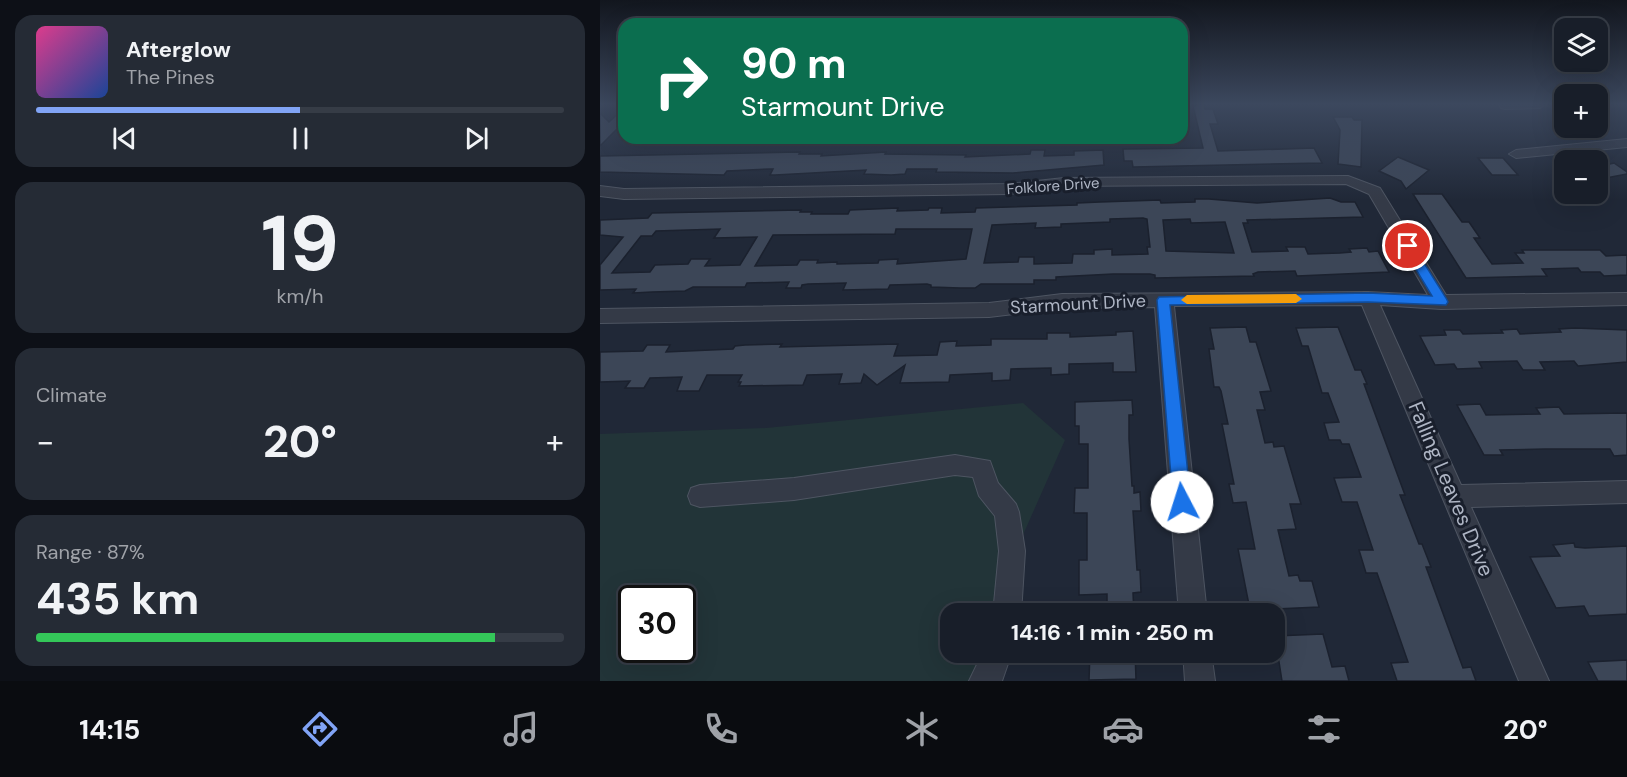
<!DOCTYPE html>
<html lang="en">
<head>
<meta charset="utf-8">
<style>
  body { margin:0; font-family:"DM Sans",sans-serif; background:#252b35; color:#f1f3f6; height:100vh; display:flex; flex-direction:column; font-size:22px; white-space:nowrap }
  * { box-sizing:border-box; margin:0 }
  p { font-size:20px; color:#9fa2a8 }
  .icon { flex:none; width:33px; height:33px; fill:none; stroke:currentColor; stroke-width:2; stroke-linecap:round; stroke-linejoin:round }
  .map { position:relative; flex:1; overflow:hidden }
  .details { display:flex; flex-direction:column; gap:15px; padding:15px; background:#0d1017; width:600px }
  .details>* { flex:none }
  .hud { position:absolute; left:18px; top:18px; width:570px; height:126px; border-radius:18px; box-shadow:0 6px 24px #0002,0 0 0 2px #363c46; background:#0b6e4f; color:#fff; overflow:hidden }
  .controls { position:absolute; left:954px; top:18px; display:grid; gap:12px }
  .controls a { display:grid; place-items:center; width:54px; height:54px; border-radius:12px; background:#181e29; box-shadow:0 6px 24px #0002,0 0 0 2px #363c46; font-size:30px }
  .speed { position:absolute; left:18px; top:585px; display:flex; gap:12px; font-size:30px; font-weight:700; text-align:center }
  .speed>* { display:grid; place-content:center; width:78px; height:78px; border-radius:50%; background:#181e29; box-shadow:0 6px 24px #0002,0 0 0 2px #363c46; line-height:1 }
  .speed .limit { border:3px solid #111; border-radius:9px; background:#fff; color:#111 }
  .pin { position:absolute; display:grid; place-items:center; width:51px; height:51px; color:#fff; margin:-26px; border:3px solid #fff; border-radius:50%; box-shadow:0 2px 6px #0007 }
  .me { position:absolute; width:66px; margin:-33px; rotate:355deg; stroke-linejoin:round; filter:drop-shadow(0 0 4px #0008) }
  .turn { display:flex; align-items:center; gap:21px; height:126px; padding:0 24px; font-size:27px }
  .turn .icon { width:78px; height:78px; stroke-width:2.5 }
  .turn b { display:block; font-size:42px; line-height:51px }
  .big { font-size:45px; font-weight:700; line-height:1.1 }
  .details .card { flex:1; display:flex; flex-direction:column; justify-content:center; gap:9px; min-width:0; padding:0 21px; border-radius:18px; background:#252b35 }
  .details .dial { align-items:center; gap:0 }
  .dial b { font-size:78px; line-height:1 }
  .song { display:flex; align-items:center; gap:18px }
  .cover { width:72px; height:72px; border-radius:9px; background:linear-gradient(135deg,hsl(330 70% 55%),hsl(220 70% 35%)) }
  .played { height:6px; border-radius:3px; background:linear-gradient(90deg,#81a4f6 50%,#363c46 50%) }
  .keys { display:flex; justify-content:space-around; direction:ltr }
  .heat { display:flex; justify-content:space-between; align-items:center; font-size:33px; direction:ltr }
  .charge { height:9px; border-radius:4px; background:linear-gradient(90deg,#34c759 87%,#363c46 0) }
  .trip { position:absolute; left:340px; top:603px; width:345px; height:60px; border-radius:18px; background:#181e29; box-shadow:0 6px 24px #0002,0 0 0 2px #363c46; font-weight:700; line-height:60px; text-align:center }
  .menu { display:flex; height:96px; justify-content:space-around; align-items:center; background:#0a0c10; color:#9fa2a8 }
  .menu .icon { width:42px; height:42px }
  .menu .active { color:#81a4f6 }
  .menu b { font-size:27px; color:#f1f3f6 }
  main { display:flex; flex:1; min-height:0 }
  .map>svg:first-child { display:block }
</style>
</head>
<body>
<main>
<section class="details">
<div class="card">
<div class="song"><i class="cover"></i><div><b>Afterglow</b><p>The Pines</p></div></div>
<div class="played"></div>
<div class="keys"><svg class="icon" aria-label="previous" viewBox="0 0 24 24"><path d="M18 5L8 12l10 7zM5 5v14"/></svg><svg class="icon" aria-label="pause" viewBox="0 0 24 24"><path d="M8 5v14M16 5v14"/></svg><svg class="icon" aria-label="next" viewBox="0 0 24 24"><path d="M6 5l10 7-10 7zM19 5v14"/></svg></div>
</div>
<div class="card dial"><b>19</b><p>km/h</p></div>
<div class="card"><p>Climate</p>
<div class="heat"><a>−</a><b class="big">20°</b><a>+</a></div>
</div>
<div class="card"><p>Range · 87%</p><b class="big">435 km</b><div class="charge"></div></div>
</section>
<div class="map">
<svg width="1027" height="681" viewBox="0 0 1027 681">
  <rect width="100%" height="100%" fill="#202837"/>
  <path fill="#223438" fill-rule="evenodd" d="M423 403 465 440 411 562 404 613 351 614V652L399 653 395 681H0V434L166 428ZM32 598H82V650H32Z"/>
  <path fill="#3c4657" stroke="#1b212e" stroke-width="1.5" fill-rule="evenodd" d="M600 104H604L605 109H613L618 124H610L618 151 714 148 722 163 533 167 532 161H524L523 149 603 148 593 106Z
    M24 108V130H16L0 146V113L9 122Z
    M733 117H752L754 120H762L761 167 738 164 740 130Z
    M431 150H445L444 156 474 155V151L503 150 504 165 413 173 336 172 337 169H307L305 174 291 175 264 174 266 170 175 175H170L173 169H170L127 171 124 175 0 172V156L200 152 199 154H222L221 156 286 152 285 154 366 155 365 157 430 154Z
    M998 156 1010 164 1014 163 1027 172V174L1006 178 998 172Z
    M798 157 829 170 806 189 801 181 779 171Z
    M878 158H903L918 175H892Z
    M813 194H842L862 222H869L880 238H874L892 264 923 263 915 253H924L922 250H1000L1006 256 1027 255V275L1004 276 1000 272H981L978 268 942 269 947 276 866 278Z
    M730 198 741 202H755L763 217 647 220 648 223H643L652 252 688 251 686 247H705L708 254 740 253 751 252 749 249 767 248 769 252 778 251 789 272 697 276 695 271 658 272 653 274 654 276 555 278V275L550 274H513L456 277V280H434V284H381L375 288H360L331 287V285L327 284 290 285 288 289 243 290 246 283 208 284 202 285 201 288H186L189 282 147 283 145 287H93L85 291 52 292 33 293 36 289 0 290V265L23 237 0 235V220L48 218 52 213 201 210 200 212H212L211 214H248L250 210 298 208 297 211 328 210 329 208H342L341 213 375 212 376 208 477 205V203L500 202 560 200 561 203 595 202V199H609L657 203ZM543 218 547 219 550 247H547L548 254 512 255V249L494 250V254H473L472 263 434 264V257H419L418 262 384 263 392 225 436 223 435 228 461 227V224L510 222V219ZM590 219 591 223 625 222 634 253 566 251 563 220ZM120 229 114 238 157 237 140 265 105 266 110 259H91L88 264 55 265 50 272 12 273 41 236H52L56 231ZM296 229H372L366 259 297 264 298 259 279 260 278 263 237 264V262L217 263 218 260H200L197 265 155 266 173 235 295 234Z
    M646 327 650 342H656L671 391 660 392 665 410H657L665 443 673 442 674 447 684 446 701 504H690L696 529 678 530 689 576 698 575 700 581H712L719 607 650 610 638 549H655L646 502 633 503 629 484H634L622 424H628L621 391 619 387H614L609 349H614L610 328Z
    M738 327 755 370H761L767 384H764L805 495H800L819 544H822L831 567H826L863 668 871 667 876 681H797L791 663 808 662 777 573H766L759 550H773L757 502H742L734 478 761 477 749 444H742L740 440H729L724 423 739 422 728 393H722L708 346H702L696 328Z
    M975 328 1027 330V362L978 366 974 361 940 362 945 370H923L917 361 879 362 882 368 857 369 854 364 835 365 820 336 846 335 844 330H860L863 334 903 333 901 330 917 329 920 334 961 332 959 329Z
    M533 331 536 372H513V363L469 364V374L451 375V368L411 369 410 380 392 381V373L350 375 349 382 300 383 305 365 277 385 264 374 261 383 239 384 242 374 207 375 203 385 139 386 141 382H138L142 375H107L99 391H77L82 377 50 378 44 388H25L30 381 0 382V352L43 351 47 345H70L66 352 133 349 135 346 145 345 182 344 180 347 298 344 294 356 337 355 340 342 357 341 356 346 391 345V339H447V333H470V337L516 335V332Z
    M532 400 533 415H529V439L532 486H534V493L540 492 541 511H533L537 570H540L541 592 533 593 534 614H507V594L479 595V560H487V513H474L475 488H488V444H479V426H475V402Z
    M880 404 886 415 940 414 936 408 959 407 964 414 1027 413V455L1014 456 1010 449H945L900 450 903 455H884L857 405Z
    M974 543 975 547 985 548 1027 546V614L989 616 984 606 956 608 930 557 960 556 953 545Z
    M723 634 732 667 745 666 749 681H682L675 636Z
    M490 652H535L536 679 489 680Z
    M1027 660V681H998L988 662Z"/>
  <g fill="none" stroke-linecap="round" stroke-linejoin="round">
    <defs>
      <path id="minor" d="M899 104H946L940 108 905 109 901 108Z
        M1027 139V147L916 158 909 154 916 150Z
        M748 176 780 188 846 295 1027 293V305L841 309 780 305 861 485 1027 481V503L871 507 949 681H919L762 305 574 306 607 614H579L555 307 462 308 389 317 0 323V309L389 303 462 294 768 292 828 295 769 194 746 184 464 186 410 194 24 199 0 196V186L24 189 410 184 464 178Z
        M355 455 390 461 398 483 416 504 419 512 425 551 421 614H393L399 551 395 516 379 496 373 477 355 475 194 500 100 507 91 504 88 496 91 488 100 485 194 478Z
        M383 652H412L402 681H369Z
        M583 652H611L615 681H585Z"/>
    </defs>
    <use href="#minor" stroke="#4e5562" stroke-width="2"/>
    <use href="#minor" fill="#343a47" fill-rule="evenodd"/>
  </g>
  <linearGradient id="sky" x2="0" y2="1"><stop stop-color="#12161e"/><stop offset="0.52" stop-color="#3c485e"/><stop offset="1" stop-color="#3c485e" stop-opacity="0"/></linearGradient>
  <rect width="1027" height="200" fill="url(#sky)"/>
  <path fill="#1a73e8" stroke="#114b97" stroke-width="1.5" d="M808 243 812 244 846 298 848 302 846 305 768 302 570 305 591 502 588 508 582 510 576 508 573 502 557 300 559 297 768 293 832 296 802 246Z"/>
  <path fill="#f59e0b" d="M696 294 702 299 696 303 587 304 581 300 587 295Z"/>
  <g text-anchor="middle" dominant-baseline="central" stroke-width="6" stroke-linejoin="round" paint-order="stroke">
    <g font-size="15" fill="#aeb5c4" stroke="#191f2c">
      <text transform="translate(453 186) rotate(-4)">Folklore Drive</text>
    </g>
    <g font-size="18" fill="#aeb5c4" stroke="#191f2c">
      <text transform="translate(478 304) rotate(-3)">Starmount Drive</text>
    </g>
    <g font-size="21" fill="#aeb5c4" stroke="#191f2c">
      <text transform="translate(851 489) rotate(67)">Falling Leaves Drive</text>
    </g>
  </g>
</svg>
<div class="controls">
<a><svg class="icon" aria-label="layers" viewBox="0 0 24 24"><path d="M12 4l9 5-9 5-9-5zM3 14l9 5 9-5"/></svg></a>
<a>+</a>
<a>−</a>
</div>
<div class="speed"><div class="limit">30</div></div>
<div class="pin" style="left:808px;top:246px;background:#d93025"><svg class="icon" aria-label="arrive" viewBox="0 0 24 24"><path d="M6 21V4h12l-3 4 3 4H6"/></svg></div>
<svg class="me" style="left:582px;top:502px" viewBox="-20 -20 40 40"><circle r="19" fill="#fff"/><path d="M0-13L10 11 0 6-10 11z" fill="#1a73e8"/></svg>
<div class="trip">14:16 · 1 min · 250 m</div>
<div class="hud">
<div class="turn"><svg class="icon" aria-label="right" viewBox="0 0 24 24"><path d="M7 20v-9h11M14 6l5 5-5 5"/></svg><div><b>90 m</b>Starmount Drive</div></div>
</div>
</div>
</main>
<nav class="menu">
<b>14:15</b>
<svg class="icon active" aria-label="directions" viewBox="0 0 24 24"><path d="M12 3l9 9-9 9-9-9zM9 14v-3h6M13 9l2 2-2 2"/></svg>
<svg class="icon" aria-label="music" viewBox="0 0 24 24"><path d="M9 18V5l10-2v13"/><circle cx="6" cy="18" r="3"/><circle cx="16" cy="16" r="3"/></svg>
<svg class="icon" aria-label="phone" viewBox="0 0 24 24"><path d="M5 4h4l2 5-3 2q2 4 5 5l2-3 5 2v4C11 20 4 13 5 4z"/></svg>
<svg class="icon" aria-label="climate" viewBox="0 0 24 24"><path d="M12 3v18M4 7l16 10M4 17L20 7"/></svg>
<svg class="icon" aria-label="car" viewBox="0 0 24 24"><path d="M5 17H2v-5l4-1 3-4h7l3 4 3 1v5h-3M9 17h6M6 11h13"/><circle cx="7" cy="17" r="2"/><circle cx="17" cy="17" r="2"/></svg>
<svg class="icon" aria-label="filters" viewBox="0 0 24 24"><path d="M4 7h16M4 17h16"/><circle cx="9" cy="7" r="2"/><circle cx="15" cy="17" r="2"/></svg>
<b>20°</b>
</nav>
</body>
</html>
